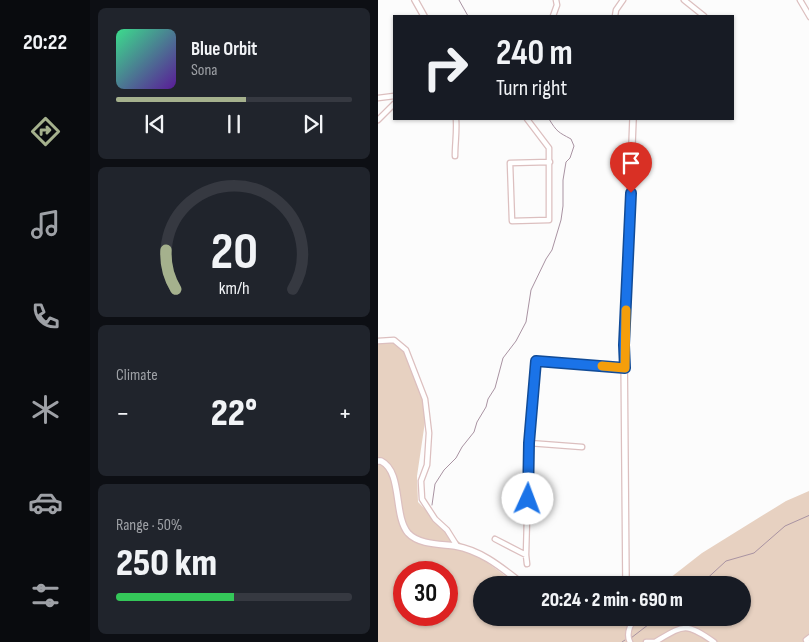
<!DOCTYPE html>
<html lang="en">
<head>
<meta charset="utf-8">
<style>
  body { margin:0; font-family:"Sofia Sans Condensed",sans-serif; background:#20242c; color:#f1f3f6; height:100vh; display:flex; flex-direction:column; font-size:19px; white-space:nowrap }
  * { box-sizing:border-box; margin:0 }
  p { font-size:16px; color:#9ea1a6 }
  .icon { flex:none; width:28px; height:28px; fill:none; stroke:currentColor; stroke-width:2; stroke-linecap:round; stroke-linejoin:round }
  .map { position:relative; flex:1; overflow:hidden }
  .details { display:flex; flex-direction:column; gap:8px; padding:8px; background:#0d0f14; width:288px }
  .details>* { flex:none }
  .top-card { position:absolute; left:15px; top:15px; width:341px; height:105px; border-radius:0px; box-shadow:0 1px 4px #0004; background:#171b24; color:#f1f3f6; overflow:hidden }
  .speed { position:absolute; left:15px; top:561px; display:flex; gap:10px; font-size:25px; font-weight:700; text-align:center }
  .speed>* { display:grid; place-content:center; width:65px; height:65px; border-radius:50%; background:#171b24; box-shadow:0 1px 4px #0004; line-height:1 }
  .speed .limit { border:8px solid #d22; background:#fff; color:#111 }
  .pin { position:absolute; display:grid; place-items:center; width:42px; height:42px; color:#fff; margin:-51px -21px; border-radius:50% 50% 50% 0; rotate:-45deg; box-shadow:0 0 5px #0007 }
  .pin .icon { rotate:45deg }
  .me { position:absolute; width:55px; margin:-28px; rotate:2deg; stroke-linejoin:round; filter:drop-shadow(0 0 4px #0008) }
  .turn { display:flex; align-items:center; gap:18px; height:105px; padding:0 20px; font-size:22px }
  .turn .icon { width:65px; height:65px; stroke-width:2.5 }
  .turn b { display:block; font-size:35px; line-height:42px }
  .big { font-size:38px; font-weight:800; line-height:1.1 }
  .details .widget { flex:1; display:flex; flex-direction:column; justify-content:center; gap:8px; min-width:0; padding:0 18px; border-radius:8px; background:#20242c }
  .details .dial { align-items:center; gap:0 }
  .dial svg { height:130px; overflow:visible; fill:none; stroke:#363941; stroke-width:7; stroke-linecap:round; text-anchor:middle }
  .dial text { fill:#f1f3f6; stroke:none }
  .song { display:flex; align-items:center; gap:15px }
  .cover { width:60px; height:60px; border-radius:8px; background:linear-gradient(135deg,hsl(150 70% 55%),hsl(270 70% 35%)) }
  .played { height:5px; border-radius:2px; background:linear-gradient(90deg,#a5b18d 55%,#363941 55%) }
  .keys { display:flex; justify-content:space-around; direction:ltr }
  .heat { display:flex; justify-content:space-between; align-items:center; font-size:28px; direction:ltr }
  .charge { height:8px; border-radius:4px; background:linear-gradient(90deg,#34c759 50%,#363941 0) }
  .trip { position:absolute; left:95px; top:576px; width:278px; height:50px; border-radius:25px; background:#171b24; box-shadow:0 1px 4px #0004; font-weight:800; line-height:50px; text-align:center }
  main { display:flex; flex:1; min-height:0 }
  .dock { display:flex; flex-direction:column; width:90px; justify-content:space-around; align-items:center; background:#090b0e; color:#9ea1a6 }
  .dock .icon { width:35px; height:35px }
  .dock .on { color:#a5b18d }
  .dock b { font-size:22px; color:#f1f3f6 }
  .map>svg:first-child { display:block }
</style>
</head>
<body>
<main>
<nav class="dock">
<b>20:22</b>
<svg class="icon on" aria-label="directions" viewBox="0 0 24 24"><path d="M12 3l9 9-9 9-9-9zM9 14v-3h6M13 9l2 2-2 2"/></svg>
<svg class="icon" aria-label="music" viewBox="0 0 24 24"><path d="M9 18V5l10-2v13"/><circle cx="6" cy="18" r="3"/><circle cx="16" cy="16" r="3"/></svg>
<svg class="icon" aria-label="phone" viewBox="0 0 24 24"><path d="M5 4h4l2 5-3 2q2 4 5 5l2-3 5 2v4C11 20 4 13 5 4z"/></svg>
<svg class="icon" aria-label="climate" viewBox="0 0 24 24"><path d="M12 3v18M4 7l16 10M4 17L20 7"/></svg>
<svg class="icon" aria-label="car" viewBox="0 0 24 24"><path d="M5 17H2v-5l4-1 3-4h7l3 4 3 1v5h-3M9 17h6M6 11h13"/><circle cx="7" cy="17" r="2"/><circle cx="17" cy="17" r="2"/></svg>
<svg class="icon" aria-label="filters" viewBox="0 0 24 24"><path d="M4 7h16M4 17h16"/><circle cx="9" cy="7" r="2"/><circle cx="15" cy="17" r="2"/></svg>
</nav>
<section class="details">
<div class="widget">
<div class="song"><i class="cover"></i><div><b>Blue Orbit</b><p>Sona</p></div></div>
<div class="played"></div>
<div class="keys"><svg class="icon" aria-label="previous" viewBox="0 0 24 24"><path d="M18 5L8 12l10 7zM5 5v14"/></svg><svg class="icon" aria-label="pause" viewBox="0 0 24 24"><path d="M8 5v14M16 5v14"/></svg><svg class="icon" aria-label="next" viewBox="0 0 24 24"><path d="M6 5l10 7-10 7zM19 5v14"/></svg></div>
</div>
<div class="widget dial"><svg viewBox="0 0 100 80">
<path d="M14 69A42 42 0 1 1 86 69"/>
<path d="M14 69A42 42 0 0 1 8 45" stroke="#a5b18d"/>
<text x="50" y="56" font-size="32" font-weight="700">20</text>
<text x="50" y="72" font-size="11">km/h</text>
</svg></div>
<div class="widget"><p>Climate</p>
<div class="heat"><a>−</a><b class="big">22°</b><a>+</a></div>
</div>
<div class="widget"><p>Range · 50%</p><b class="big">250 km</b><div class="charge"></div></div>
</section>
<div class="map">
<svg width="432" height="642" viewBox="0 0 432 642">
  <rect width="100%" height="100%" fill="#fcfcfc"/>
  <path fill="#e7d1c1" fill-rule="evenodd" d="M16 341 27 351 46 399 48 415 39 476 40 502 73 536 140 585H104V618H236L254 621 257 618H364V585H283L324 553 408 501 431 491V642H0V342ZM26 572H69V615H26Z"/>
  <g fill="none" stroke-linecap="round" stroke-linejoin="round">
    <path stroke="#a993a2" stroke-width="1" d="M81 0 90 16
      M54 505 57 484 66 470 78 458 84 447 96 432 99 422 108 407 110 399 117 388 125 358 138 341 148 322 153 290 168 259 174 250 183 220 185 206V180L188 162 192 158 196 146 193 139C180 132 179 132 171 119
      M322 585 348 561 376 553 407 526 432 515
      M253 638 279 618
      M244 642 247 640"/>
    <defs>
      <path id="minor" d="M306 0 326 16
        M422 0 432 17
        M175 16 179 5 178 0
        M237 16 238 10 245 0
        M0 98 16 96
        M149 119 171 148V220L134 221 132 163 172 162
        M0 120 16 104
        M77 156C77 143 79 132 78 119
        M0 341 16 340 28 350 47 399 51 433 49 465 43 481 44 499 57 519 69 530 79 546
        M204 447 151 443 158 361 247 368
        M117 539 148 555
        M149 564 148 555 151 443
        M252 642C248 634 252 625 257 618
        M268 642H277
        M277 642C306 625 307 622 336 642
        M429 642 428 640 432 637"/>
      <path id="secondary" d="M37 0 46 16
        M0 461H3C25 472 15 515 30 533 41 545 63 544 77 546 105 551 125 569 146 585
        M248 585 246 345 255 119"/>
    </defs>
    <use href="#minor" stroke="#dcbfbf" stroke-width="7"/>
    <use href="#secondary" stroke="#dcbfbf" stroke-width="8"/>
    <use href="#minor" stroke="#fff" stroke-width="4.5"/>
    <use href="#secondary" stroke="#fff" stroke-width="5.5"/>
  </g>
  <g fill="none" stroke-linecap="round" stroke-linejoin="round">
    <defs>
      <path id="route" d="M150 499 151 443 158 361 247 368 246 345 253 193"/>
    </defs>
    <use href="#route" stroke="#114b97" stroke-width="12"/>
    <use href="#route" stroke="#1a73e8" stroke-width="9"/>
    <path stroke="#f59e0b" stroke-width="9" d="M224 366 247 368 248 310"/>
  </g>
</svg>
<div class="speed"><div class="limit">30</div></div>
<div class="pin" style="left:253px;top:193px;background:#d93025"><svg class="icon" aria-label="arrive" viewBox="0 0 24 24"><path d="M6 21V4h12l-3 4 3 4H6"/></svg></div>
<svg class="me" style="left:150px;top:499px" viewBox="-20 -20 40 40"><circle r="19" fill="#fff"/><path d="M0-13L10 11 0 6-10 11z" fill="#1a73e8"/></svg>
<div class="trip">20:24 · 2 min · 690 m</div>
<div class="top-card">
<div class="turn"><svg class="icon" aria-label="right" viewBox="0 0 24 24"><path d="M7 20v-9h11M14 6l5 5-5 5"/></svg><div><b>240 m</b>Turn right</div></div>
</div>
</div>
</main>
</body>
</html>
